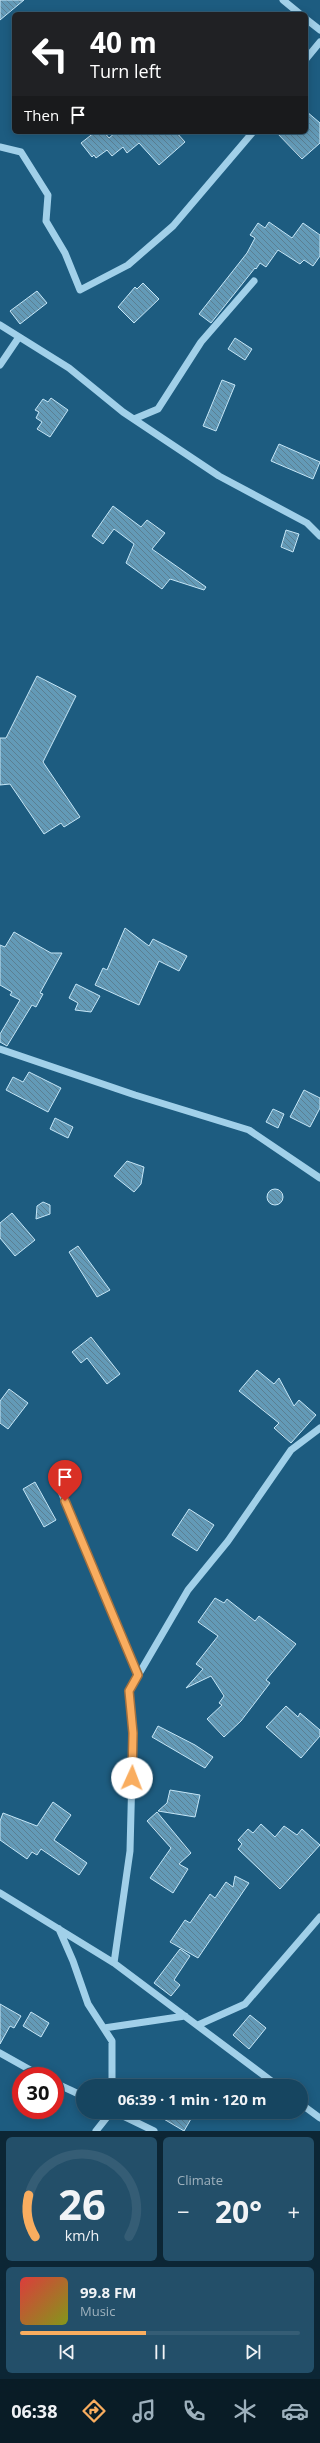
<!DOCTYPE html>
<html lang="en">
<head>
<meta charset="utf-8">
<style>
  body { margin:0; font-family:"Open Sans",sans-serif; background:#234f69; color:#f1f3f6; height:100vh; display:flex; flex-direction:column; font-size:15px; white-space:nowrap }
  * { box-sizing:border-box; margin:0 }
  p { font-size:13px; color:#9eb1bd }
  .icon { flex:none; width:22px; height:22px; fill:none; stroke:currentColor; stroke-width:2; stroke-linecap:round; stroke-linejoin:round }
  .map { position:relative; height:2131px; overflow:hidden }
  .panel { display:flex; flex-direction:column; gap:6px; padding:6px; background:#0c2635; flex:1 }
  .panel>* { flex:none }
  .guide { position:absolute; left:12px; top:12px; width:296px; height:122px; border-radius:6px; box-shadow:0 2px 10px #0003,0 0 0 1px #355d75; background:#202124; color:#fff; overflow:hidden }
  .speed { position:absolute; left:12px; top:2067px; display:flex; gap:8px; font-size:20px; font-weight:700; text-align:center }
  .speed>* { display:grid; place-content:center; width:52px; height:52px; border-radius:50%; background:#164560; box-shadow:0 2px 10px #0003,0 0 0 1px #355d75; line-height:1 }
  .speed .limit { border:6px solid #d22; background:#fff; color:#111 }
  .pin { position:absolute; display:grid; place-items:center; width:34px; height:34px; color:#fff; margin:-41px -17px; border-radius:50% 50% 50% 0; rotate:-45deg; box-shadow:0 0 4px #0007 }
  .pin .icon { rotate:45deg }
  .me { position:absolute; width:44px; margin:-22px; rotate:2deg; stroke-linejoin:round; filter:drop-shadow(0 0 3px #0008) }
  .turn { display:flex; align-items:center; gap:14px; height:84px; padding:0 12px; font-size:18px }
  .turn .icon { width:52px; height:52px; stroke-width:2.5 }
  .turn b { display:block; font-size:28px; line-height:34px }
  .then { display:flex; align-items:center; height:38px; padding:0 12px; background:#0003; gap:8px; font-size:15px }
  .big { font-size:30px; font-weight:700; line-height:1.1 }
  .panel .tile { flex:1; display:flex; flex-direction:column; justify-content:center; gap:6px; min-width:0; padding:0 14px; border-radius:6px; background:#234f69 }
  .panel .dial { align-items:center; gap:0 }
  .dial svg { height:104px; overflow:visible; fill:none; stroke:#355d75; stroke-width:7; stroke-linecap:round; text-anchor:middle }
  .dial text { fill:#f1f3f6; stroke:none }
  .song { display:flex; align-items:center; gap:12px }
  .cover { width:48px; height:48px; border-radius:6px; background:linear-gradient(135deg,hsl(0 70% 55%),hsl(70 70% 35%)) }
  .played { height:4px; border-radius:2px; background:linear-gradient(90deg,#f9ad5f 45%,#355d75 45%) }
  .keys { display:flex; justify-content:space-around; direction:ltr }
  .heat { display:flex; justify-content:space-between; align-items:center; font-size:22px; direction:ltr }
  .panel .tiles { flex:1; display:grid; gap:6px; grid-template-columns:1fr 1fr }
  .tile:last-child { grid-column:span 2 }
  .trip { position:absolute; left:76px; top:2079px; width:232px; height:40px; border-radius:20px; background:#164560; box-shadow:0 2px 10px #0003,0 0 0 1px #355d75; font-weight:700; line-height:40px; text-align:center }
  .tab-bar { display:flex; height:64px; justify-content:space-around; align-items:center; background:#091c26; color:#9eb1bd }
  .tab-bar .icon { width:28px; height:28px }
  .tab-bar .on { color:#f9ad5f }
  .tab-bar b { font-size:18px; color:#f1f3f6 }
  .map>svg:first-child { display:block }
</style>
</head>
<body>
<div class="map">
<svg width="320" height="2131" viewBox="0 0 320 2131">
  <defs>
    <pattern id="building-back-hatch" width="6" height="6" patternUnits="userSpaceOnUse"><rect width="6" height="6" fill="#639ab7"/><path d="M-1 5l2 2M0 0l6 6M5-1l2 2" fill="none" stroke="#5b7f92"/></pattern>
  </defs>
  <rect width="100%" height="100%" fill="#1d5c80"/>
  <path fill="url(#building-back-hatch)" stroke="#c5e6f7" d="M0 0H24L0 20Z
    M306 111 320 123V143L302 159 276 132H306Z
    M95 132H104L109 138 116 132H176L185 142 159 165 139 143 127 153 123 147 112 156 107 150 96 158 94 155 92 157 81 143Z
    M269 222 292 238 303 223 320 235V256L313 266 304 260 300 264 278 250 266 267 260 263 256 269 255 268 211 323 199 314 247 253 255 238 250 235 258 223 265 228Z
    M143 283 159 299 134 323 118 307 135 287 137 289Z
    M37 291 47 303 20 324 10 311Z
    M235 338 252 349 245 360 228 349Z
    M222 380 235 385 216 431 203 426Z
    M51 398 68 410 50 437 37 429 42 422 36 418 39 412 35 410 43 399 48 402Z
    M279 444 320 462 313 479 271 461Z
    M113 506 141 527 147 520 165 533 152 549 206 587 204 590 170 579 162 589 126 563 134 544 114 529 103 544 92 536Z
    M286 530 299 534 293 552 281 547Z
    M37 676 76 696 43 762 80 817 64 827 61 823 44 834 10 784 0 785V738H6Z
    M125 928 149 946 153 939 187 956 179 971 159 961 139 1005 95 985 103 968 107 970Z
    M14 932 51 953H62L40 993 43 994 36 1007 32 1005 7 1046 0 1042V1034L20 1000 10 995 12 992 0 985V945L5 947Z
    M76 984 100 996 91 1012 75 1010 78 1003 69 998Z
    M29 1072 61 1088 48 1112 6 1090 13 1077 23 1082Z
    M304 1090 320 1098V1108L310 1127 290 1117Z
    M273 1109 284 1114 278 1128 266 1122Z
    M55 1118 73 1127 68 1138 50 1129Z
    M127 1161 144 1167 141 1184 134 1192 114 1176Z
    M267 1197a8 8 0 1 1 16 0a8 8 0 1 1-16 0Z
    M43 1202 50 1205V1214L36 1219 37 1206Z
    M12 1213 35 1240 15 1256 0 1238V1223Z
    M78 1246 110 1290 97 1297 69 1252Z
    M91 1337 120 1374 107 1384 87 1358 81 1363 72 1352Z
    M257 1370 274 1384 279 1378 294 1406 299 1400 316 1415 291 1443 274 1428 279 1423 239 1391Z
    M9 1389 28 1403 8 1429 0 1423V1401Z
    M35 1482 56 1520 44 1527 23 1489Z
    M189 1509 214 1525 197 1551 172 1535Z
    M215 1598 224 1603 227 1599 255 1621 259 1616 296 1644 266 1680 270 1683 241 1721 224 1737 207 1719 222 1705 219 1703 224 1696 211 1676 186 1688 203 1669 196 1664 218 1636 198 1622Z
    M286 1706 298 1717 300 1713 320 1730V1736L301 1758 266 1727Z
    M158 1726 195 1745 213 1757 205 1768 152 1737Z
    M170 1790 200 1795 195 1817 158 1811 167 1803Z
    M53 1802 71 1815 54 1840 87 1863 79 1875 41 1849 37 1855 32 1852 27 1859 0 1840V1821L3 1813 37 1826Z
    M157 1812 191 1853 179 1864 188 1869 173 1893 150 1878 171 1848 147 1821Z
    M261 1824 275 1837 284 1826 297 1835 302 1829 320 1845 280 1889 238 1849 242 1844 238 1840 248 1829 253 1833Z
    M235 1876 249 1883 198 1958 170 1942 185 1920 190 1923 210 1894 215 1898 226 1882 233 1887Z
    M180 1949 190 1956 174 1980 180 1985 171 1996 154 1983Z
    M0 2004 21 2016 14 2028 10 2026 0 2044Z
    M31 2012 49 2023 41 2037 23 2026Z
    M250 2015 266 2028 249 2049 233 2035Z
    M152 2112H195L184 2131Z"/>
  <g fill="none" stroke-linecap="round" stroke-linejoin="round">
    <path stroke="#a1d0e9" stroke-width="7" d="M283 0 300 14
      M306 19 320 30
      M306 59 320 42
      M0 147 21 152 48 195 46 221 65 253 80 290 128 265 173 226 253 132
      M0 325 69 368 123 412 219 476 307 523 320 536
      M0 365 19 337
      M134 419 158 409 201 342 254 281
      M0 1049 135 1095 249 1130 320 1178
      M59 1487 138 1675
      M0 1893 114 1963 278 2086
      M59 1929 73 1961 88 2004 112 2041V2086
      M114 1963 130 1851 133 1733 129 1691 188 1590 228 1541 291 1450 320 1428
      M198 2025 245 2004 320 1917
      M104 2028 185 2016
      M0 2053 41 2076
      M55 2083 83 2096
      M301 2104 320 2118
      M115 2112 154 2131
      M96 2131 111 2112"/>
  </g>
  <g fill="none" stroke-linecap="round" stroke-linejoin="round">
    <defs>
      <path id="route" d="M65 1501 138 1675 129 1691 133 1733 132 1778"/>
    </defs>
    <use href="#route" stroke="#a2703e" stroke-width="10"/>
    <use href="#route" stroke="#f9ad5f" stroke-width="7"/>
  </g>
</svg>
<div class="speed"><div class="limit">30</div></div>
<div class="pin" style="left:65px;top:1501px;background:#d93025"><svg class="icon" aria-label="arrive" viewBox="0 0 24 24"><path d="M6 21V4h12l-3 4 3 4H6"/></svg></div>
<svg class="me" style="left:132px;top:1778px" viewBox="-20 -20 40 40"><circle r="19" fill="#fff"/><path d="M0-13L10 11 0 6-10 11z" fill="#f9ad5f"/></svg>
<div class="trip">06:39 · 1 min · 120 m</div>
<div class="guide">
<div class="turn"><svg class="icon" aria-label="left" viewBox="0 0 24 24"><path d="M17 20v-9H6M10 6l-5 5 5 5"/></svg><div><b>40 m</b>Turn left</div></div>
<div class="then">Then<svg class="icon" aria-label="arrive" viewBox="0 0 24 24"><path d="M6 21V4h12l-3 4 3 4H6"/></svg></div>
</div>
</div>
<section class="panel">
<div class="tiles">
<div class="tile dial"><svg viewBox="0 0 100 80">
<path d="M14 69A42 42 0 1 1 86 69"/>
<path d="M14 69A42 42 0 0 1 9 37" stroke="#f9ad5f"/>
<text x="50" y="56" font-size="32" font-weight="700">26</text>
<text x="50" y="72" font-size="11">km/h</text>
</svg></div>
<div class="tile"><p>Climate</p>
<div class="heat"><a>−</a><b class="big">20°</b><a>+</a></div>
</div>
<div class="tile">
<div class="song"><i class="cover"></i><div><b>99.8 FM</b><p>Music</p></div></div>
<div class="played"></div>
<div class="keys"><svg class="icon" aria-label="previous" viewBox="0 0 24 24"><path d="M18 5L8 12l10 7zM5 5v14"/></svg><svg class="icon" aria-label="pause" viewBox="0 0 24 24"><path d="M8 5v14M16 5v14"/></svg><svg class="icon" aria-label="next" viewBox="0 0 24 24"><path d="M6 5l10 7-10 7zM19 5v14"/></svg></div>
</div>
</div>
</section>
<nav class="tab-bar">
<b>06:38</b>
<svg class="icon on" aria-label="directions" viewBox="0 0 24 24"><path d="M12 3l9 9-9 9-9-9zM9 14v-3h6M13 9l2 2-2 2"/></svg>
<svg class="icon" aria-label="music" viewBox="0 0 24 24"><path d="M9 18V5l10-2v13"/><circle cx="6" cy="18" r="3"/><circle cx="16" cy="16" r="3"/></svg>
<svg class="icon" aria-label="phone" viewBox="0 0 24 24"><path d="M5 4h4l2 5-3 2q2 4 5 5l2-3 5 2v4C11 20 4 13 5 4z"/></svg>
<svg class="icon" aria-label="climate" viewBox="0 0 24 24"><path d="M12 3v18M4 7l16 10M4 17L20 7"/></svg>
<svg class="icon" aria-label="car" viewBox="0 0 24 24"><path d="M5 17H2v-5l4-1 3-4h7l3 4 3 1v5h-3M9 17h6M6 11h13"/><circle cx="7" cy="17" r="2"/><circle cx="17" cy="17" r="2"/></svg>
</nav>
</body>
</html>
